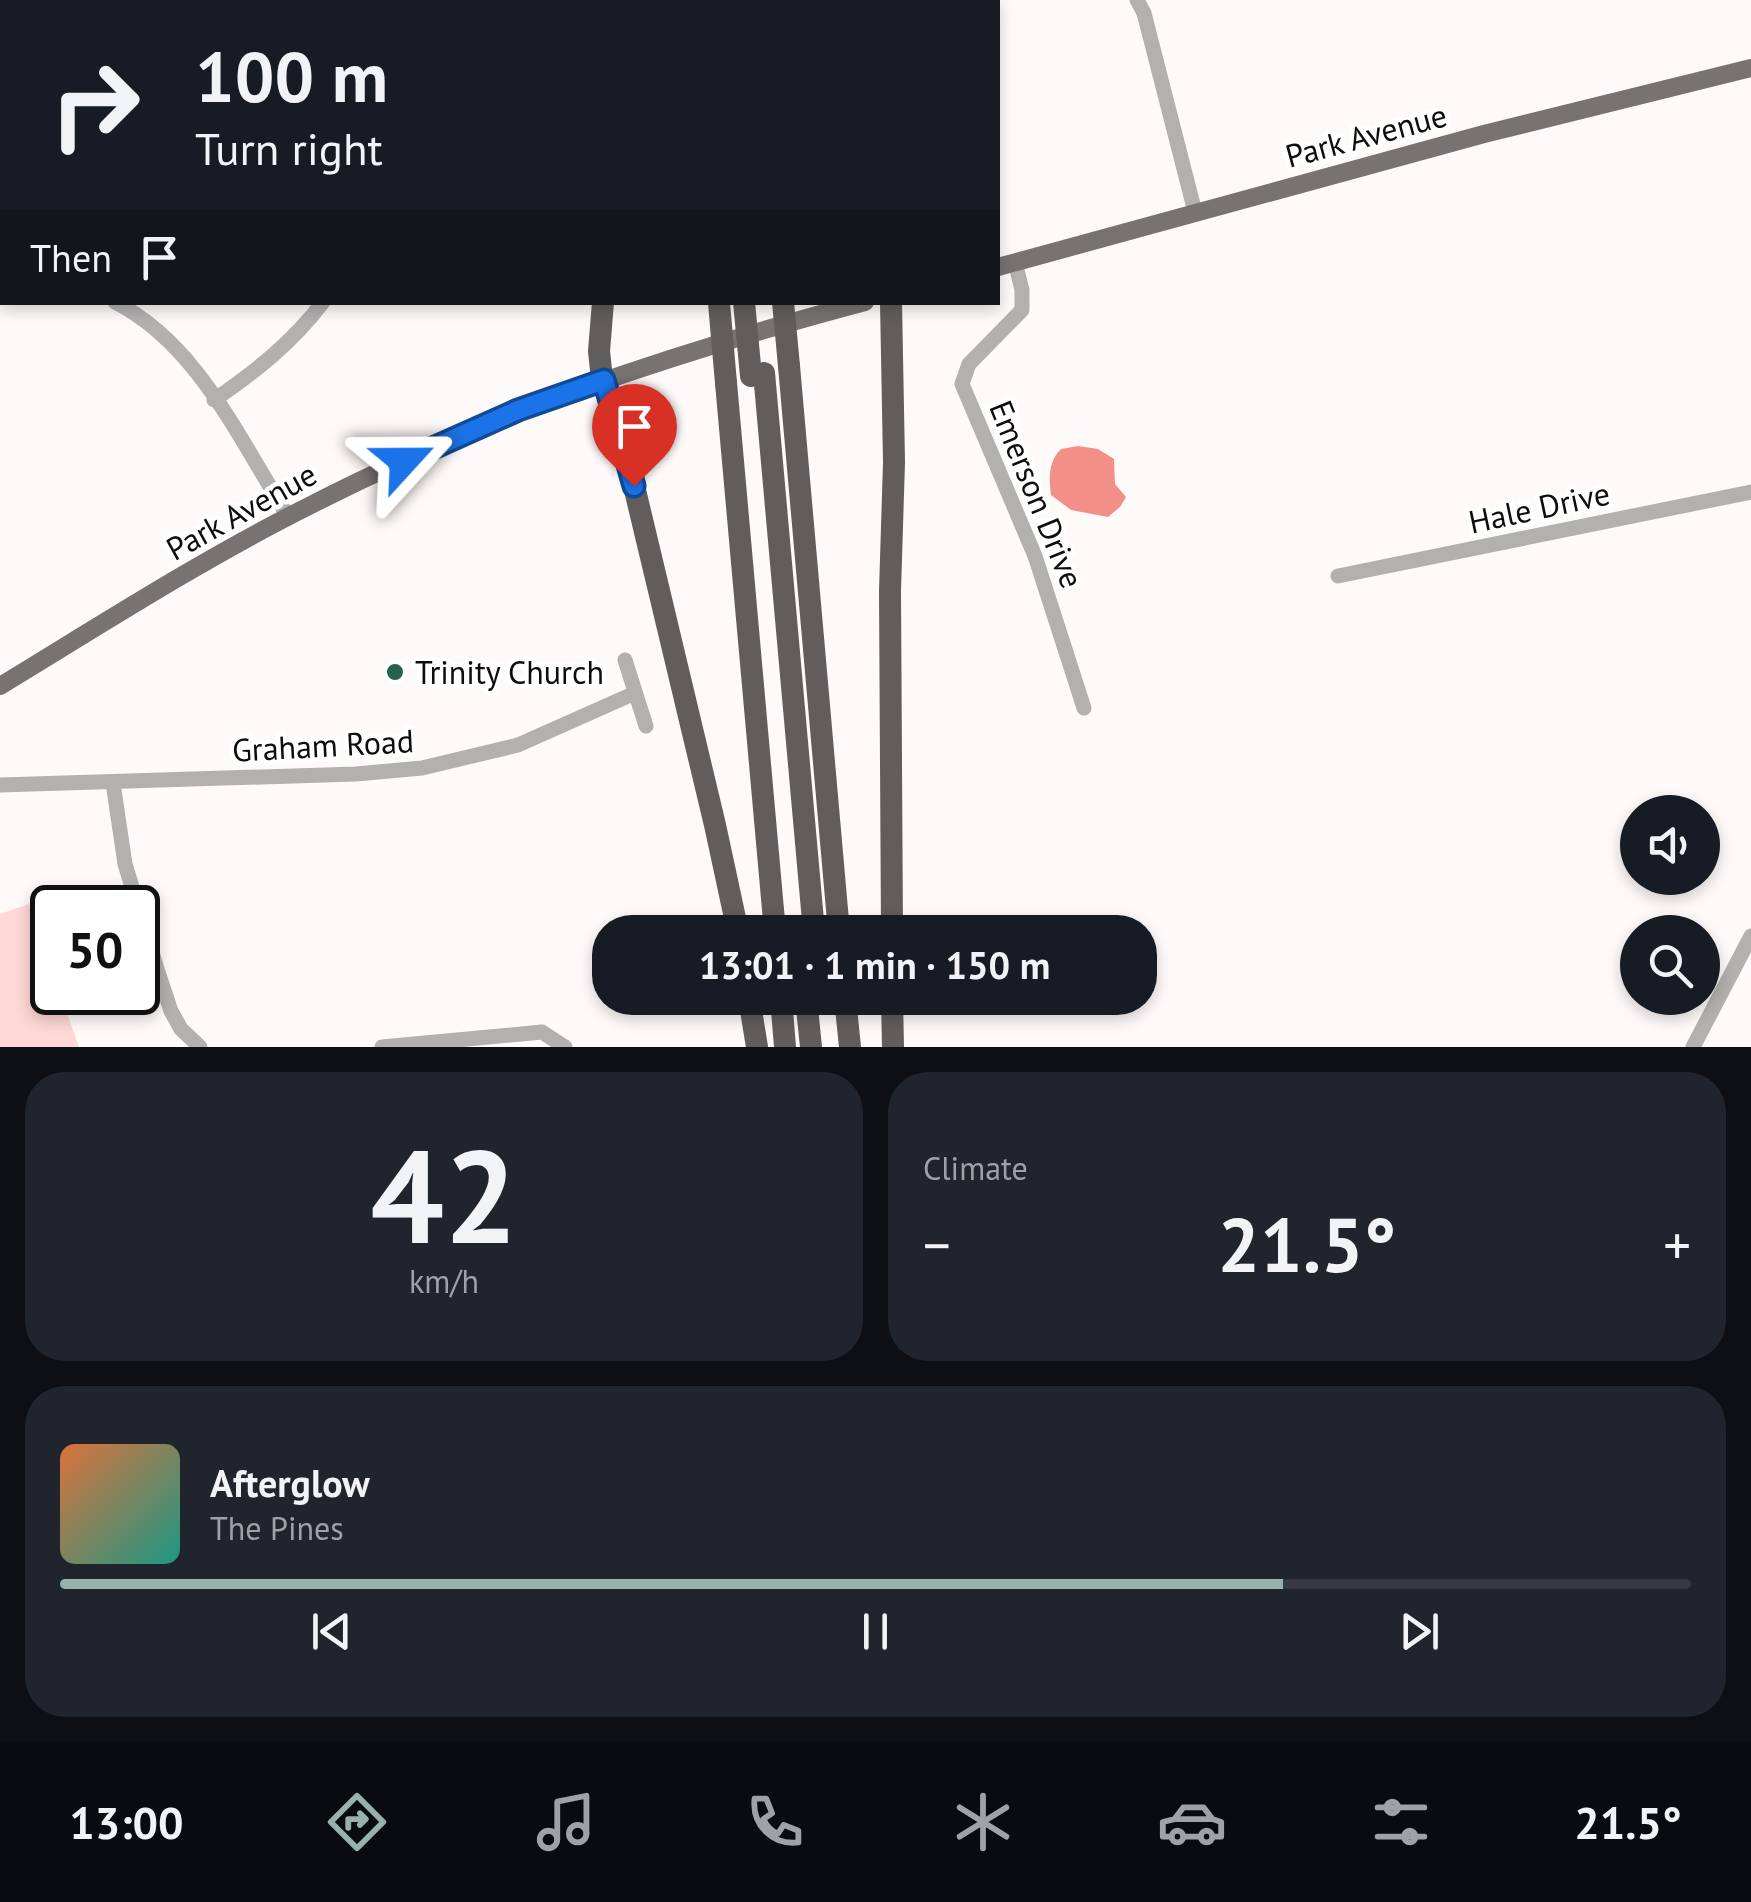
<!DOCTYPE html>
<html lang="en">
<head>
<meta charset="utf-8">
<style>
  body { margin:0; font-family:"PT Sans",sans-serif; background:#20242c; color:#f1f3f6; height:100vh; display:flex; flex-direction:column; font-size:38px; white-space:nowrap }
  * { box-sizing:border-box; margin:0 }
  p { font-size:32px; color:#9ea1a6 }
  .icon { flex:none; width:55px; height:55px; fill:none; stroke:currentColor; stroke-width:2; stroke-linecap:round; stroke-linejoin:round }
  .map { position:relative; height:1047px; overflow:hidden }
  .drawer { display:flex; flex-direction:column; gap:25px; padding:25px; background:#0d0f14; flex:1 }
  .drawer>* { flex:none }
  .banner { position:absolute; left:0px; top:0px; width:1000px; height:305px; box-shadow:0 5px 15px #0003; background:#171b24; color:#f1f3f6; overflow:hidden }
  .controls { position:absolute; left:1620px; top:795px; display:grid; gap:20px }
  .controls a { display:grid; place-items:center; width:100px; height:100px; border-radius:50%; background:#171b24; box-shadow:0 5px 15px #0003; font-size:50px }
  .speed { position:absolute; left:30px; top:885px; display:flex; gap:20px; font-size:50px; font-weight:700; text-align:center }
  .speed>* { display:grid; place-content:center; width:130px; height:130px; border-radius:50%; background:#171b24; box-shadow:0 5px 15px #0003; line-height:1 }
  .speed .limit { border:5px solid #111; border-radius:15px; background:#fff; color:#111 }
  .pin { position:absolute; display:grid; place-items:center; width:85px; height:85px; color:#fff; margin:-102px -42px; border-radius:50% 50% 50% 0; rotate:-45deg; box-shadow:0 0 10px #0007 }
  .pin .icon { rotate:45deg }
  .me { position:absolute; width:110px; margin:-55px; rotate:66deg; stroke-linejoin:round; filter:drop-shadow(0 0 8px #0008) }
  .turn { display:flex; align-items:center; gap:35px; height:210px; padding:0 30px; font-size:45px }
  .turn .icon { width:130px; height:130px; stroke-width:2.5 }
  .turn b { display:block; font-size:70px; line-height:85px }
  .then { display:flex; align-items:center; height:95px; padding:0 30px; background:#0003; gap:20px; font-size:38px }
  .big { font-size:75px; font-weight:800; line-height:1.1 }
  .drawer .tile { flex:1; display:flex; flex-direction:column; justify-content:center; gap:15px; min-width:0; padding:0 35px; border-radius:40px; background:#20242c }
  .drawer .dial { align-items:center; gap:0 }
  .dial b { font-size:130px; line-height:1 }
  .song { display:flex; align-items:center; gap:30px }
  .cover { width:120px; height:120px; border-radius:15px; background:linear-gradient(135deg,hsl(20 70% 55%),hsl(170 70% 35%)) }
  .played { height:10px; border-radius:5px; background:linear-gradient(90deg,#96b2aa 75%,#363941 75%) }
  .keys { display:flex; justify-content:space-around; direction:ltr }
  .heat { display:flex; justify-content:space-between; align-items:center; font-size:55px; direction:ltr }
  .drawer .tiles { flex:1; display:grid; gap:25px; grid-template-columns:1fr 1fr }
  .tile:last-child { grid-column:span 2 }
  .trip { position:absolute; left:592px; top:915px; width:565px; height:100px; border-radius:40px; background:#171b24; box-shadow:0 5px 15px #0003; font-weight:800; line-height:100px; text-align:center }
  .menu { display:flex; height:160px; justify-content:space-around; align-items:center; background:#090b0e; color:#9ea1a6 }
  .menu .icon { width:70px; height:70px }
  .menu .current { color:#96b2aa }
  .menu b { font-size:45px; color:#f1f3f6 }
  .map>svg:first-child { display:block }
</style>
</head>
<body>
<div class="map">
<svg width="1751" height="1047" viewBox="0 0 1751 1047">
  <rect width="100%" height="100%" fill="#fffafa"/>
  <path fill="#fed8d5" d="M29 904 52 971V992L60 993 79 1047H0V914Z"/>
  <path fill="#f38f89" d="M1078 446 1098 449 1114 459 1115 484 1126 497 1120 507 1108 517 1071 510 1051 495C1049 478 1048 462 1061 449Z"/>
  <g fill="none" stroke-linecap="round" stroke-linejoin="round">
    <path stroke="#b3b1b0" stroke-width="15" d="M103 0V2
      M1137 0 1144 13 1195 212
      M395 2V0
      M1015 262 1022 290V310L969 364 962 384 1035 556 1084 708
      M0 289H2
      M115 302C198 344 240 441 288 516
      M214 400C256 371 292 343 323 302
      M1338 576 1751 492
      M625 660 646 726
      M113 783 125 864 157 969 171 1011 181 1029 200 1047
      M0 785 356 774 422 768 518 745 635 693
      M382 1047 542 1032 565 1047
      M1693 1047 1751 936"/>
    <path stroke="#777372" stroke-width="18" d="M998 267 1484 134 1751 68
      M0 686C102 624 203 559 309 506 486 415 673 353 865 302"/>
    <path stroke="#615d5c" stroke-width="22" d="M690 0 691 2
      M716 0V2
      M755 0V2
      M804 0 805 2
      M629 2V0
      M603 302 599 351 601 370 634 486 715 825 738 932
      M891 302 894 462 890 591 892 932
      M789 366 839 932
      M764 373 814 932
      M726 383 775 932
      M749 998 757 1047
      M781 998 785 1047
      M806 998 811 1047
      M845 998 850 1047
      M892 998 893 1047"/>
    <path stroke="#615d5c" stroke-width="22" d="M744 302 751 376
      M783 302 789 366
      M719 303 726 383"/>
  </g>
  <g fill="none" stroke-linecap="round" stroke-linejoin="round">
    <defs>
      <path id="route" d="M404 461 518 410 604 380 634 486"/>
    </defs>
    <use href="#route" stroke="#114b97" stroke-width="25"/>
    <use href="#route" stroke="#1a73e8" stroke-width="18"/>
  </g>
  <circle fill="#26624d" stroke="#fff" stroke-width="4" cx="395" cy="672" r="10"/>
  <g text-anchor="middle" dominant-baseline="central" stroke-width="9" stroke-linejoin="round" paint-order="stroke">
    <g font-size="32" fill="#0e0d0c" stroke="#fff">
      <text transform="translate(1366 135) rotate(-15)">Park Avenue</text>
      <text transform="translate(1037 494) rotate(68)">Emerson Drive</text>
      <text transform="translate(1539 507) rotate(-12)">Hale Drive</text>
      <text transform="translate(241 511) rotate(-29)">Park Avenue</text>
      <text transform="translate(323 745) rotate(-3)">Graham Road</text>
    </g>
    <g font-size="32" fill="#0e0d0c" stroke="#fff" text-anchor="start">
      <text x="415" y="672">Trinity Church</text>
    </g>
  </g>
</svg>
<div class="controls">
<a><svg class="icon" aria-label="sound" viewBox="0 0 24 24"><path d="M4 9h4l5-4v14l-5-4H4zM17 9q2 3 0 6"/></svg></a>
<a><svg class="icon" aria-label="search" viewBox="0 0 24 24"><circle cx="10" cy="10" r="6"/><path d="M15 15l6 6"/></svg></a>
</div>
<div class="speed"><div class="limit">50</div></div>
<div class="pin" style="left:634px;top:486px;background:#d93025"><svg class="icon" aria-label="arrive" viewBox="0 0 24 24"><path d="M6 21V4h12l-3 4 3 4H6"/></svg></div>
<svg class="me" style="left:404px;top:461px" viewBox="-20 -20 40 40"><path d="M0-17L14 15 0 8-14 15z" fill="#1a73e8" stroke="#fff" stroke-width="4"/></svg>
<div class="trip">13:01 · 1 min · 150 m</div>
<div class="banner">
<div class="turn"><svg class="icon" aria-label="right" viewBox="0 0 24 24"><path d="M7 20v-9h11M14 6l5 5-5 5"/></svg><div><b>100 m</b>Turn right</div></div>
<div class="then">Then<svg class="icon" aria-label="arrive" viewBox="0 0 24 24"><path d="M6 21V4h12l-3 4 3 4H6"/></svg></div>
</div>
</div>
<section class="drawer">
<div class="tiles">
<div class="tile dial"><b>42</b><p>km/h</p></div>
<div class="tile"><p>Climate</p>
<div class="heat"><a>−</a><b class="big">21.5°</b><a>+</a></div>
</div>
<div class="tile">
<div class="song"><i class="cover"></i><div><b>Afterglow</b><p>The Pines</p></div></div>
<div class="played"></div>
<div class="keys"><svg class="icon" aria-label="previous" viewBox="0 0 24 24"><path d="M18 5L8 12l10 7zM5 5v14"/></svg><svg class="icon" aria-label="pause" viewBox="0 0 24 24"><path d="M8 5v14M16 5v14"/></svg><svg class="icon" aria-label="next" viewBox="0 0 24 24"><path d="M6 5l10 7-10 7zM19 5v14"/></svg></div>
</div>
</div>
</section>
<nav class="menu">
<b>13:00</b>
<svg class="icon current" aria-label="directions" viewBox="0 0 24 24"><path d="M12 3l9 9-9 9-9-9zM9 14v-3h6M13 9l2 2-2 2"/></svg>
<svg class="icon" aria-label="music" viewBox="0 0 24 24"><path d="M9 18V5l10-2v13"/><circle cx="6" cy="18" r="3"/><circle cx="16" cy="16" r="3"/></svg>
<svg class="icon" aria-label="phone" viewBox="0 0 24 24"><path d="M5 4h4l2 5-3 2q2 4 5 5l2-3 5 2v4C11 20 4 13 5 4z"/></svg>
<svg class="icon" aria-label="climate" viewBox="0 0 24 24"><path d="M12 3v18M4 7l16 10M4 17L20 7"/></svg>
<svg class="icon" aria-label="car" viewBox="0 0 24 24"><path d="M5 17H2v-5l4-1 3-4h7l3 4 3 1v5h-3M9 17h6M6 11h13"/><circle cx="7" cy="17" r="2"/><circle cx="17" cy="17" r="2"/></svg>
<svg class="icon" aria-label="filters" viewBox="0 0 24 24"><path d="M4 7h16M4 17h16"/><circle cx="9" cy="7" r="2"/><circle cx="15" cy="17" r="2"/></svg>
<b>21.5°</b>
</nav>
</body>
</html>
